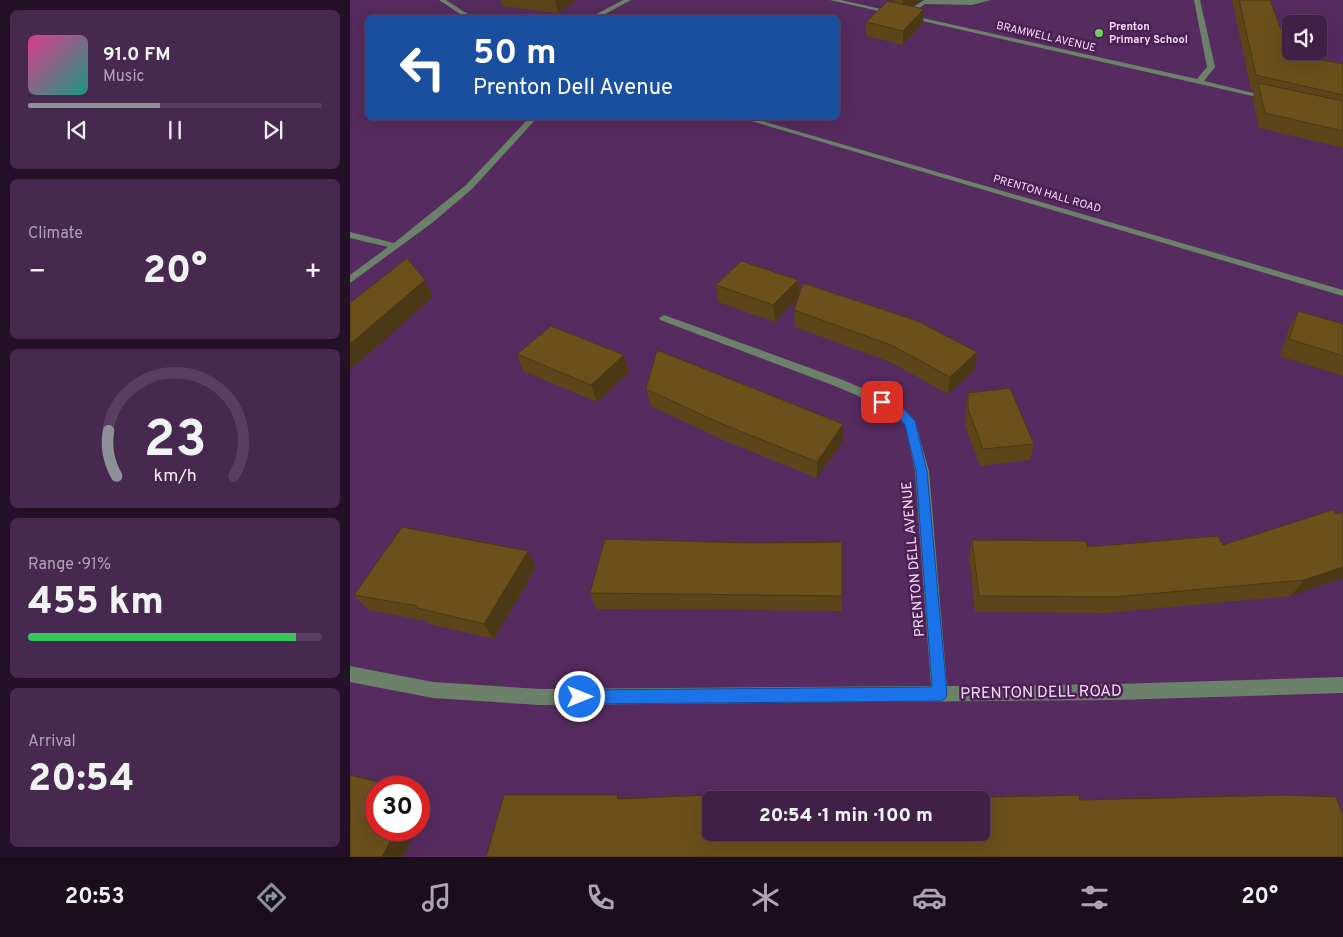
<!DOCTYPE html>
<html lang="en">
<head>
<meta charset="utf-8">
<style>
  body { margin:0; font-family:Overpass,sans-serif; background:#47284e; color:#f1f3f6; height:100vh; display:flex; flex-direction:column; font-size:19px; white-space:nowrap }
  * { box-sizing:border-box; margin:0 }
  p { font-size:16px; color:#aea3b4 }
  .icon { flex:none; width:28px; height:28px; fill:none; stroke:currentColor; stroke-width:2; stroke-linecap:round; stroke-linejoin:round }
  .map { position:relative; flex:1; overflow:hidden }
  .sheet { display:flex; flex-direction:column; gap:10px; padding:10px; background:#231227; width:350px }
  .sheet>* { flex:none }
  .guide { position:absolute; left:15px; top:15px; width:475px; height:105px; border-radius:8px; box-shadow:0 5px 20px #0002,0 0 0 1px #593e60; background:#1a4fa0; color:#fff; overflow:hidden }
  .controls { position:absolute; left:932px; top:15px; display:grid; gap:10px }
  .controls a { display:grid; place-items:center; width:45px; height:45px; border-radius:8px; background:#402047; box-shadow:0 5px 20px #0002,0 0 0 1px #593e60; font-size:25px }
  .speed { position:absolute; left:15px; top:776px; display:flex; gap:10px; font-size:25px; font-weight:700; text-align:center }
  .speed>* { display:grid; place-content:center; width:65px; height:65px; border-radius:50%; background:#402047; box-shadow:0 5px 20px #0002,0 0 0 1px #593e60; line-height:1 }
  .speed .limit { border:8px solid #d22; background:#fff; color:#111 }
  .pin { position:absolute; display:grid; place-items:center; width:42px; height:42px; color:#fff; margin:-21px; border-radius:10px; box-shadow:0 2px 8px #0006 }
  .me { position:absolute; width:55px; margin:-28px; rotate:90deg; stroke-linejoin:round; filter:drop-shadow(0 0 4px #0008) }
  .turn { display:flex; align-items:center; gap:18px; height:105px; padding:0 25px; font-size:22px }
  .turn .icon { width:65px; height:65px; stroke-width:2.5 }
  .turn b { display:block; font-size:35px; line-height:42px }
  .big { font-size:38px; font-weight:800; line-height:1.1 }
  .sheet .card { flex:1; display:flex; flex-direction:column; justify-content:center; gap:8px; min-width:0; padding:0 18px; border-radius:8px; background:#47284e }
  .sheet .dial { align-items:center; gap:0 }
  .dial svg { height:130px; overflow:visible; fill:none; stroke:#593e60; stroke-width:7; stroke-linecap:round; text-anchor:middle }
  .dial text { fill:#f1f3f6; stroke:none }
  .song { display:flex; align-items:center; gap:15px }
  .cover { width:60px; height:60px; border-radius:8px; background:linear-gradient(135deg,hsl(330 70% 55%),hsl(170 70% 35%)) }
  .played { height:5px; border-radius:2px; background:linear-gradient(90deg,#8c9099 45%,#593e60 45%) }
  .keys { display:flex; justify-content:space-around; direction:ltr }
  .heat { display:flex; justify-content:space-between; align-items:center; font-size:28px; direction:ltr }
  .charge { height:8px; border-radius:4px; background:linear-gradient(90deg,#34c759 91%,#593e60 0) }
  .trip { position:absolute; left:352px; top:791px; width:288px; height:50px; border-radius:8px; background:#402047; box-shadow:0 5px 20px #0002,0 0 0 1px #593e60; font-weight:800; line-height:50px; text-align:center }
  .tab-bar { display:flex; height:80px; justify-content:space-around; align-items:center; background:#1a0d1c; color:#aea3b4 }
  .tab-bar .icon { width:35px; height:35px }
  .tab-bar .selected { color:#8c9099 }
  .tab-bar b { font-size:22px; color:#f1f3f6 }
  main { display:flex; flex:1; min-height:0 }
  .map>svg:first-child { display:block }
</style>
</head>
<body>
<main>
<section class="sheet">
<div class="card">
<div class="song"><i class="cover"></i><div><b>91.0 FM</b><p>Music</p></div></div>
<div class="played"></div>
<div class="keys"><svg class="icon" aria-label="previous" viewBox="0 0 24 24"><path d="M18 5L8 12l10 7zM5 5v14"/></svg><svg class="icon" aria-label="pause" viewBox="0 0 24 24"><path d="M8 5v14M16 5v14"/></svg><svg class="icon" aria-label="next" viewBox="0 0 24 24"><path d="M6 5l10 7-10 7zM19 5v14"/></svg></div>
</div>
<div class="card"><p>Climate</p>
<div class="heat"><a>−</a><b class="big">20°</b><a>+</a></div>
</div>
<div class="card dial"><svg viewBox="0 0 100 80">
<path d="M14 69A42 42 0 1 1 86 69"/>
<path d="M14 69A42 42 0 0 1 9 41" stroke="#8c9099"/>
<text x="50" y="56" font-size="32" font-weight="700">23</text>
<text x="50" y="72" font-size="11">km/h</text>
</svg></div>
<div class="card"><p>Range · 91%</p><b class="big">455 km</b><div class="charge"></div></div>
<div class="card"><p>Arrival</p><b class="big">20:54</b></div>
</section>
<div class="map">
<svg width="993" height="857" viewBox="0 0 993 857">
  <rect width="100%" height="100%" fill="#562b5f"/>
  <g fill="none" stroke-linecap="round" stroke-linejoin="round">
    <path fill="#6c8169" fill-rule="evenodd" d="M89 0H96L124 18H116Z
      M273 0H281L248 18H239Z
      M480 0H491L553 14 574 0H641L622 5 575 4 559 15 847 79 857 67 844 0H850L865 67 854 81 924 98 920 100Z
      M179 118H187L122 189 82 223 0 283V275L38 247 0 238V232L44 243 116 185Z
      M391 118H402L993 290V296Z
      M314 315 493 380 551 405 565 421 579 471 597 686 765 684 993 677V693L765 700 190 705 83 698 0 682V666L83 682 190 689 581 686 565 471 555 425 543 411 485 386 310 320 309 318Z"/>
  </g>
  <path fill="#5c4518" d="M151 0H227L208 13 153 6Z
    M544 0H571L561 6 574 9 573 23 553 45 516 36V22L543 3Z
    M882 0H920L940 54 993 64V148L909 128 902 97 905 91 901 90Z
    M448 280 449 296 425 322 368 302 366 285Z
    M444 310 627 352 625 369 598 394 540 362 445 327Z
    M948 311 993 324V376L930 356 939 328Z
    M167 354 279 372 247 402 173 371Z
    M296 389 493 441 467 478 373 440 301 406Z
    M618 393 684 444 680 460 630 466 615 426V410Z
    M993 512V578L941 596 756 613 625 612 619 556 622 540 737 547 873 545 986 514Z
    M492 542V611L246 609 240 593 403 543Z
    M186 567 144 639 79 624 77 621 18 610 4 595Z"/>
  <path fill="#4b3814" d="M205 0H227L208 13Z
    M553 0H571L553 12Z
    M574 9 573 23 553 45V31Z
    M75 280 83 297 0 370V344Z
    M448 280 449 296 425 322 423 305Z
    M627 352 625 369 598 394 600 377Z
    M274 355 279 372 247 402 241 385Z
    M493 424V441L467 478V462Z
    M178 551 186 567 144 639 134 624Z
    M993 567V578L941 596 954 580Z
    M69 793 80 803 69 825Z
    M46 830H66L53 857H32Z"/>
  <path fill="#6b501c" stroke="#4b3814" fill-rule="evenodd" d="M889 0H920L940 54 993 64V95L906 75Z
    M538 1 574 9 553 31 516 22Z
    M908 83 993 101V131L915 113Z
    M57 258 75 280 0 344V303Z
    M391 261 448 280 423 305 366 285Z
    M453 283 568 321 627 352 600 377 541 345 444 310Z
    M948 311 993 324V356L939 339Z
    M201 326 274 355 241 385 167 354Z
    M307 350 493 424 467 462 370 423 296 389Z
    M660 388 684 444 633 449 618 409V393Z
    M982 510 986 514 993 512V567L954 580 764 597 629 596 622 540 736 541 737 547 868 536 873 545Z
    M52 527 178 551 134 624 67 608 68 606 4 595Z
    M255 539 403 543 492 542V596L240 593Z
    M0 775 53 788H26V830H46L32 857H0Z
    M424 792V796L604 798 729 795 730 800 936 795 986 797 993 815V857H136L154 795H268L267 799ZM361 800H631V832H361Z"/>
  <path fill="#1a73e8" stroke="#114b97" d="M532 398 550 405 565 421 577 471 597 694 595 699 590 701 230 704 224 702 222 697 224 692 230 690 582 687 566 471 555 425 543 411 528 404 527 402Z"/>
  <circle fill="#6fd360" stroke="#4b2053" stroke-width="2" cx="749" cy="33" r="5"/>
  <g text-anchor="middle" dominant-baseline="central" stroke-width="5" stroke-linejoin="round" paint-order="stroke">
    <g font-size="11" font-weight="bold" fill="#f6dcfb" stroke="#4b2053" text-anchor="start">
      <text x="759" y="27">Prenton<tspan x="759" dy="13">Primary School</tspan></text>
    </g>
    <g font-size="11" fill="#f6dcfb" stroke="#4b2053">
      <text transform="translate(696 37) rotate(13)">BRAMWELL AVENUE</text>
      <text transform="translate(697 194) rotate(16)">PRENTON HALL ROAD</text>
    </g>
    <g font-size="14" fill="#f6dcfb" stroke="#4b2053">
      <text transform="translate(564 559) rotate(-95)">PRENTON DELL AVENUE</text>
    </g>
    <g font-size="16" fill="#f6dcfb" stroke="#4b2053">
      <text transform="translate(691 693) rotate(-1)">PRENTON DELL ROAD</text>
    </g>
  </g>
</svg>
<div class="controls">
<a><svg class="icon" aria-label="sound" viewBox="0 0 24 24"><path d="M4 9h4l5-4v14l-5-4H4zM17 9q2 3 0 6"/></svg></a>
</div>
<div class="speed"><div class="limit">30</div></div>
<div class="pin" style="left:532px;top:402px;background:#d93025"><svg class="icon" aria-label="arrive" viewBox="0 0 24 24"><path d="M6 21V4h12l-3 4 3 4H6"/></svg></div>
<svg class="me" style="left:230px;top:697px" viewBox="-20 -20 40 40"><circle r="17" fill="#1a73e8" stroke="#fff" stroke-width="3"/><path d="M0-11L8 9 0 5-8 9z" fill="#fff"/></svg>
<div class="trip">20:54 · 1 min · 100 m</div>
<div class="guide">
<div class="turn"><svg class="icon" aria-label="left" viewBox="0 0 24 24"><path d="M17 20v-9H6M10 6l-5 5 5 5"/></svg><div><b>50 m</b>Prenton Dell Avenue</div></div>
</div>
</div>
</main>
<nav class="tab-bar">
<b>20:53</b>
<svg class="icon selected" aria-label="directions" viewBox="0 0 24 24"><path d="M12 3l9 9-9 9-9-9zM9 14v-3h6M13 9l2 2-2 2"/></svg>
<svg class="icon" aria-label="music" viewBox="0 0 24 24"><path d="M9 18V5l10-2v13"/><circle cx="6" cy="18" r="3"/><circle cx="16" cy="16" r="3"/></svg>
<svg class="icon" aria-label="phone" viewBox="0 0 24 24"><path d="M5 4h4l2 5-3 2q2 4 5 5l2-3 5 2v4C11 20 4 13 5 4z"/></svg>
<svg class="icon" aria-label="climate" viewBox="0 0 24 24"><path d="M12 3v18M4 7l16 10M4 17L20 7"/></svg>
<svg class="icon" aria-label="car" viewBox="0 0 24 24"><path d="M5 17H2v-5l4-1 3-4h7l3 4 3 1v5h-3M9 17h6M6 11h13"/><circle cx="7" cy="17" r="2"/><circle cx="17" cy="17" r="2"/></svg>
<svg class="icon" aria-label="filters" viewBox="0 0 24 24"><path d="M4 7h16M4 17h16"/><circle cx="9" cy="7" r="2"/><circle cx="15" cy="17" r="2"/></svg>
<b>20°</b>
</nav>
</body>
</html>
